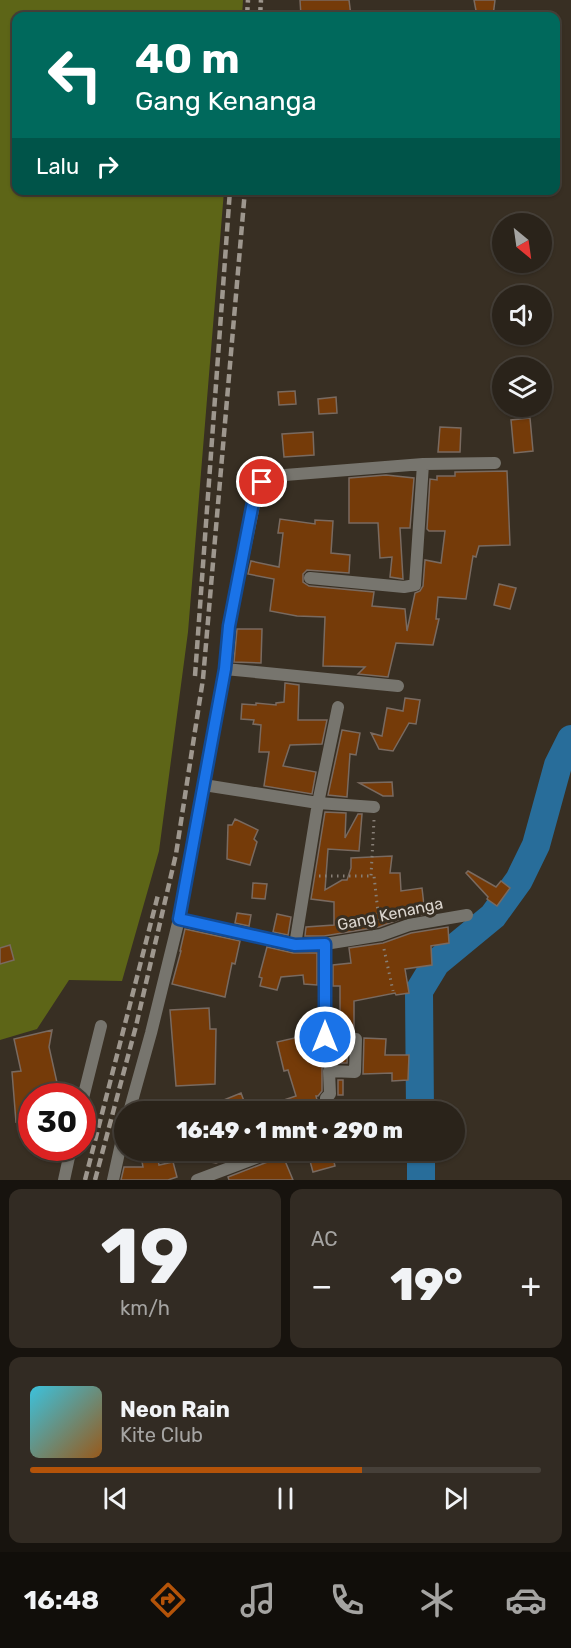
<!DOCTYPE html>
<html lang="id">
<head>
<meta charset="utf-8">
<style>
  body { margin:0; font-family:Rubik,sans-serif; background:#322b23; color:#f1f3f6; height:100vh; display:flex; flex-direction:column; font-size:22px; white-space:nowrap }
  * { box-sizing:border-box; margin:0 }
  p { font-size:20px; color:#a5a4a2 }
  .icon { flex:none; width:33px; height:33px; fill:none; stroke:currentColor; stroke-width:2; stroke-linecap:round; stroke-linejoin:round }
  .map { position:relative; height:1180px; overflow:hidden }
  .panel { display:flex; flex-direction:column; gap:9px; padding:9px; background:#17130e; flex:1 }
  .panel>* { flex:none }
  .top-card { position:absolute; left:12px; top:12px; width:548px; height:183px; border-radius:12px; box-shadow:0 2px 4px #0004,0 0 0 2px #464039; background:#00695c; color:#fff; overflow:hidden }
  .needle { width:39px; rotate:151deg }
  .controls { position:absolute; left:492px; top:213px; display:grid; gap:12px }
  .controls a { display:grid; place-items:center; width:60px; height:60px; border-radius:50%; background:#2a231a; box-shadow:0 2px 4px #0004,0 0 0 2px #464039; font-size:30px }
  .speed { position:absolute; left:18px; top:1083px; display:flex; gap:12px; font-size:30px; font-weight:700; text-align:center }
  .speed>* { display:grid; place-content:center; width:78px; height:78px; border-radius:50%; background:#2a231a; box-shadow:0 2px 4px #0004,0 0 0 2px #464039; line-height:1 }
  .speed .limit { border:9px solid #d22; background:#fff; color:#111 }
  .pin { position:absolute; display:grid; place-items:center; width:51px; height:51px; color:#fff; margin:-26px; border:3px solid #fff; border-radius:50%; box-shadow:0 2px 6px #0007 }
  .me { position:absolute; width:66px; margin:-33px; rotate:0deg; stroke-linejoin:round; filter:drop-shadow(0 0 4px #0008) }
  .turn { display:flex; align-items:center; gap:21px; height:126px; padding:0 24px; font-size:27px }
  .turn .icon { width:78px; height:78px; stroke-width:2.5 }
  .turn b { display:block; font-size:42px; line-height:51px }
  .then { display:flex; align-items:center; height:57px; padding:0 24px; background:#0003; gap:12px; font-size:22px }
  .big { font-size:45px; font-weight:800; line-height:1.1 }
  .panel .card { flex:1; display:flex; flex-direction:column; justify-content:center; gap:9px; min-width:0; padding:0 21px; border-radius:12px; background:#322b23 }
  .panel .dial { align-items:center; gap:0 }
  .dial b { font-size:78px; line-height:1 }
  .song { display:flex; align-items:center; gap:18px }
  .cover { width:72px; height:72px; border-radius:9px; background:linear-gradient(135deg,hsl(190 70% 55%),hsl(30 70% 35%)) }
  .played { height:6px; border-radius:3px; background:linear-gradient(90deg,#b45309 65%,#464039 65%) }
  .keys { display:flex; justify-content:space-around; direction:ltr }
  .heat { display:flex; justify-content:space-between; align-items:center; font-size:33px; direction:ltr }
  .panel .tiles { flex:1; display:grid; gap:9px; grid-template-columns:1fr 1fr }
  .card:last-child { grid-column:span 2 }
  .trip { position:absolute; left:114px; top:1101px; width:351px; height:60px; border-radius:30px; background:#2a231a; box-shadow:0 2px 4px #0004,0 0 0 2px #464039; font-weight:800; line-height:60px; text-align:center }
  .menu { display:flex; height:96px; justify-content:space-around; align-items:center; background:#110e0a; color:#a5a4a2 }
  .menu .icon { width:42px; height:42px }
  .menu .selected { color:#b45309 }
  .menu b { font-size:27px; color:#f1f3f6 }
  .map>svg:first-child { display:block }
</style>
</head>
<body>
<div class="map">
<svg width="571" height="1180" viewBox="0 0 571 1180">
  <rect width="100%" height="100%" fill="#382f23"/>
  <path fill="#5d6517" d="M0 0H243L242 16H16V190L224 191 188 632 159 851 122 981 69 980 37 1029 0 1040Z"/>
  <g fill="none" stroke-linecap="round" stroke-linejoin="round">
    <path stroke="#286d9a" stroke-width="28" d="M420 1112 419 991 436 963 493 916 519 880 536 845 558 765 571 739
      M421 1150V1180"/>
  </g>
  <path fill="#753b09" stroke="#796a60" stroke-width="1.5" d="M300 0H349L351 16H301Z
    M474 0H495L493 16H477Z
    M295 391 296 404 279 405 278 392Z
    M336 397 337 413 319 414 318 399Z
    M530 418 533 451 514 453 511 420Z
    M440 427 461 428 460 452H438Z
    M313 432 314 455 284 457 282 434Z
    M507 471 510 545 479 546 476 557 473 556 466 599 438 597 436 619H439L433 645 396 643 388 677 358 674 365 667 323 666 325 617 297 616 270 611 274 579 248 574 251 561 279 567 283 533H278L280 519 315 524V520L333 521 331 553 350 555 349 573 307 570 303 574V582L309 586 374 592 372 606 405 609 407 631 415 593 420 591 423 586 425 560 441 563 445 531H429L427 529 430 479 437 480V476H455V472Z
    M386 475 414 478 410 528H400L403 579 390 577 392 557 380 558 378 523H349V478Z
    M499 584 516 588 510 609 494 605Z
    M237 629H262L261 663 234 662Z
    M285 683 299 685 298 720H327L322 744 290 745 283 766 316 772 312 794 264 786 269 752H259L261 725 253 724 254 720 241 719 242 704 256 705V703L276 705V703L284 702Z
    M405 698 420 700 416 724 409 723 393 751 379 749 371 733 382 736 387 708 403 711Z
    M342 730 360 733 356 755 350 754 347 797 328 795Z
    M392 782 393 796H383L359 783Z
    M325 812 346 813 345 838 358 814H362L359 851 328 849 325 890 342 880H347L351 868V858L392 856 390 873H400L401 891 422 888 425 914 406 917 379 927 324 936H305L306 927 334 925V902L311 899Z
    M235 819 258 830 254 839 257 842 250 865 227 859 228 825H232Z
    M468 871 496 887 501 881 510 888 497 906 487 899 488 897 466 873Z
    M253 883 267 884 265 899 252 898Z
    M237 913 251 915 249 926 235 923Z
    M277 914 291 917 288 935 273 932Z
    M448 927 449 943 431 946 432 965 405 969 409 993 396 995 395 993 354 1001V1031L340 1030V986H333V965L351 963 349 948 383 943 411 933Z
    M185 929 240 941 235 964 232 963 225 997 172 984 181 951H180Z
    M10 945 14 960 0 964V948Z
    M267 947 293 953H317V985L304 984 303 975 281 977 277 990 260 986 262 978 259 977Z
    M209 1008 210 1029H216L215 1084 176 1086 170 1010Z
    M305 1028 311 1030 310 1046 322 1045 348 1047 347 1063H329L322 1068V1091L318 1096H316L320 1112H303L300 1104 293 1100 286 1104V1112H258L257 1109 296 1096 288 1070 284 1071 277 1042 299 1037 298 1029Z
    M52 1030 49 1047 60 1096H32V1117L16 1122 12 1072 21 1071 14 1039Z
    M364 1038 386 1039 385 1055H409L408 1080 392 1081V1073L363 1074Z
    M338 1080H343V1095H338Z
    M241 1093 248 1112H224L214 1104Z
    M140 1150H156L159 1165 173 1162 177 1177 168 1180H121L124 1167H143Z
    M183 1150H247L248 1152 216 1163 182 1157Z
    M307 1150H331L335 1166 313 1172Z
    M283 1156 293 1180H229L228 1177Z"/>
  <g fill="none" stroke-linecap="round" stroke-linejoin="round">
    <path stroke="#877f76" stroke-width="3" stroke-dasharray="1.5 4.5" stroke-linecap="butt" d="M374 820 371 876H374L379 921
      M319 876H371
      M384 949 393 991"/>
    <path stroke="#77756e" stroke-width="12" d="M310 578 404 587 415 585 423 464
      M225 669 398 686
      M204 785 318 803 374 807
      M179 919 295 945 325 944 381 935 409 925 467 915
      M325 944V1037L356 1039 355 1072 329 1071 330 1094 326 1098 329 1112
      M295 945 318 803 338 707
      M82 1102 101 1026
      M293 1108 295 1112
      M129 1112 151 1033 179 919 225 669 229 626 258 486 269 479 285 475 423 464 495 463
      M64 1180 71 1148
      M113 1180 124 1130
      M197 1180 277 1150"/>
    <path stroke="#9e978e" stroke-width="4.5" stroke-dasharray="9 4.5" stroke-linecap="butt" d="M247 16 248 0
      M260 16 261 0
      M195 676 230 190
      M85 1180 158 895
      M95 1180 136 1026 176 854 203 679 245 190"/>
  </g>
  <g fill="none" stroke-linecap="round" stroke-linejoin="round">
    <defs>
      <path id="route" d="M262 482 255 492 229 626 225 669 179 919 295 945 325 944V1037"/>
    </defs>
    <use href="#route" stroke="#114b97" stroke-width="15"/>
    <use href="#route" stroke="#1a73e8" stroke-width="10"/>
  </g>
  <g text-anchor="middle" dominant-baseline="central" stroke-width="6" stroke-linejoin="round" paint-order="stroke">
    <g font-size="16" fill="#dbd5ce" stroke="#382f23">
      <text transform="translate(390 914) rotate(-12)">Gang Kenanga</text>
    </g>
  </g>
</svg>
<div class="controls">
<a><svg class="needle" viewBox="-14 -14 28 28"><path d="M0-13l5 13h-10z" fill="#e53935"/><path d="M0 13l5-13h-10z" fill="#a5a4a2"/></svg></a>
<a><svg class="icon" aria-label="sound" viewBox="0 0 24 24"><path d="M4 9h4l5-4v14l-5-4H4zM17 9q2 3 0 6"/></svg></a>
<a><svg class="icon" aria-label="layers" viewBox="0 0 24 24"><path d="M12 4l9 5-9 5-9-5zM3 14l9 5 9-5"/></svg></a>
</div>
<div class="speed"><div class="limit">30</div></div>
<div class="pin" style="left:262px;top:482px;background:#d93025"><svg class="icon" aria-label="arrive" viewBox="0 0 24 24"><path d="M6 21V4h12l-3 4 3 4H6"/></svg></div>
<svg class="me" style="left:325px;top:1037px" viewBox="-20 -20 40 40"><circle r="17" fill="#1a73e8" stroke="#fff" stroke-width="3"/><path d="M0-11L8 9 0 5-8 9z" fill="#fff"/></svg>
<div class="trip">16:49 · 1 mnt · 290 m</div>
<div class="top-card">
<div class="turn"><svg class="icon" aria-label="left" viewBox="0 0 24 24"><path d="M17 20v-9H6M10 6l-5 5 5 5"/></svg><div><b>40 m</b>Gang Kenanga</div></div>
<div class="then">Lalu<svg class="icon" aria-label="right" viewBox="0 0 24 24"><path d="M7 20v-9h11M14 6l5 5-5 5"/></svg></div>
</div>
</div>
<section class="panel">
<div class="tiles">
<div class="card dial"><b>19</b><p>km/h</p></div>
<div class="card"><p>AC</p>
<div class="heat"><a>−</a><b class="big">19°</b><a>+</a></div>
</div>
<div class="card">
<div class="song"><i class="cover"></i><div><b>Neon Rain</b><p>Kite Club</p></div></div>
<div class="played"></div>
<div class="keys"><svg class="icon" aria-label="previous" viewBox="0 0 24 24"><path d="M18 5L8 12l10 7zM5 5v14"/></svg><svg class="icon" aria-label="pause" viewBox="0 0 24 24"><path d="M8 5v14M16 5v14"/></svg><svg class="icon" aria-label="next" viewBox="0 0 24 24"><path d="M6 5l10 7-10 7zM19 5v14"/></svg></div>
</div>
</div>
</section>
<nav class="menu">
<b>16:48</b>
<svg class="icon selected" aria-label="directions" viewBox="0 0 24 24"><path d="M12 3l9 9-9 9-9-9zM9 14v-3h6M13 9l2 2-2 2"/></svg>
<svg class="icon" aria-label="music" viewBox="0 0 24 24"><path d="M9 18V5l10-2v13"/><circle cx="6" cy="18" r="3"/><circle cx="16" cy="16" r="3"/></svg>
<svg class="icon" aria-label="phone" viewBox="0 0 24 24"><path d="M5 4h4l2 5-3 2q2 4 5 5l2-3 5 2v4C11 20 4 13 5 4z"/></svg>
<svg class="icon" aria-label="climate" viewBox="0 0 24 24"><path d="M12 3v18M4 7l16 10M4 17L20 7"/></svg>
<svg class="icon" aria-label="car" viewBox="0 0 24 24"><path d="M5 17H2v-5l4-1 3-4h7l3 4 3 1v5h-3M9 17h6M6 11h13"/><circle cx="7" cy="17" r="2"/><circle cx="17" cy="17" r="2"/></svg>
</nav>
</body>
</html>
